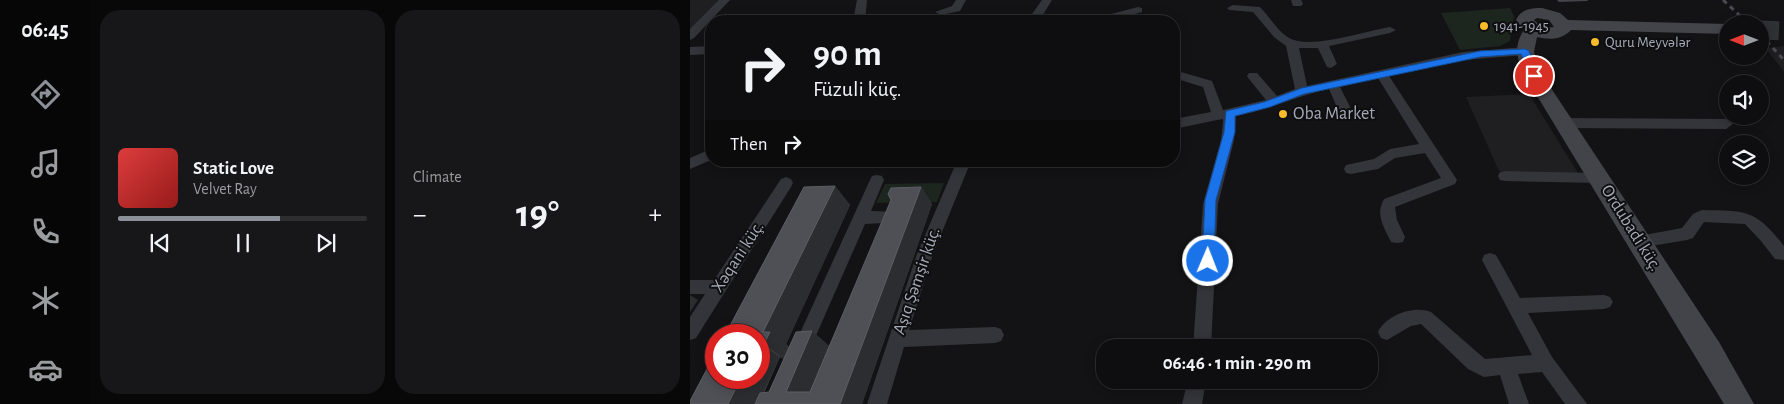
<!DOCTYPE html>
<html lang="en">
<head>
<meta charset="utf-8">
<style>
  body { margin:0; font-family:"Alegreya Sans",sans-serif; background:#171719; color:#f1f3f6; height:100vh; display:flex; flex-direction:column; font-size:19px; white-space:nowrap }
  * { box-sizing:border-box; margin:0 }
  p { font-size:16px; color:#9b9c9f }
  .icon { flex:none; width:28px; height:28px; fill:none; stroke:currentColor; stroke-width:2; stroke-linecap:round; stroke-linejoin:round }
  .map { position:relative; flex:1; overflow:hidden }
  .drawer { display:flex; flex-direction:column; gap:10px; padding:10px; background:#080809; width:600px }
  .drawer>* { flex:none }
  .hud { position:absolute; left:15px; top:15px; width:475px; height:152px; border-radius:20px; box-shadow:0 2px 12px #0003,0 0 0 1px #2e2e30; background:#0e0e10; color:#f1f3f6; overflow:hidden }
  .needle { width:32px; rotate:270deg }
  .buttons { position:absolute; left:1029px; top:15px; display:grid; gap:10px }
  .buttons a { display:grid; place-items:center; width:50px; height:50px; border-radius:50%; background:#0e0e10; box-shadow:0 2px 12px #0003,0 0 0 1px #2e2e30; font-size:25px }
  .speed { position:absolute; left:15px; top:324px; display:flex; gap:10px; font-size:25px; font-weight:700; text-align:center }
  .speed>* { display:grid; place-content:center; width:65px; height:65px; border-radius:50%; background:#0e0e10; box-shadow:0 2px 12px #0003,0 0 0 1px #2e2e30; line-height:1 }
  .speed .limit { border:8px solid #d22; background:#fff; color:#111 }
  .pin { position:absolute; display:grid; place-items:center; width:42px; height:42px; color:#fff; margin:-21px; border:2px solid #fff; border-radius:50%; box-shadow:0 1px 5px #0007 }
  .me { position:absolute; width:55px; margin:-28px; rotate:1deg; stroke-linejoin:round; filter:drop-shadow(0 0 4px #0008) }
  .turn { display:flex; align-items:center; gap:18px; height:105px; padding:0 25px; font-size:22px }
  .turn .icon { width:65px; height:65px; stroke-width:2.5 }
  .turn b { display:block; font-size:35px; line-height:42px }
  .then { display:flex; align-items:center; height:48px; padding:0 25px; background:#0003; gap:10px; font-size:19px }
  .big { font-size:38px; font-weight:700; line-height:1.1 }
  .drawer .tile { flex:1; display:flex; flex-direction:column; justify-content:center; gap:8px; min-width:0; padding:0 18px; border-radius:20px; background:#171719 }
  .song { display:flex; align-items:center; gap:15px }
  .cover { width:60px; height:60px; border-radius:8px; background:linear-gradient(135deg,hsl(0 70% 55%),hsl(0 70% 35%)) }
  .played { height:5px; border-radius:2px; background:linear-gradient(90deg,#8c9099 65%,#2e2e30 65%) }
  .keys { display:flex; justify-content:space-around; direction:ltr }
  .heat { display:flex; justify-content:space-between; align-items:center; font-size:28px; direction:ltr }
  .drawer .tiles { flex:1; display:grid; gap:10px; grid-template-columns:repeat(2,1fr) }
  .trip { position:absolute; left:406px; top:339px; width:282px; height:50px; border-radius:20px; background:#0e0e10; box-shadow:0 2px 12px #0003,0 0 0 1px #2e2e30; font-weight:700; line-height:50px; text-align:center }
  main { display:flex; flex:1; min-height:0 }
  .menu { display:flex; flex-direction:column; width:90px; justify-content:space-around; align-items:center; background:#060606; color:#9b9c9f }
  .menu .icon { width:35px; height:35px }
  .menu .on { color:#8c9099 }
  .menu b { font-size:22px; color:#f1f3f6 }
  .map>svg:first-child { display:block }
</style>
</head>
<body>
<main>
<nav class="menu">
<b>06:45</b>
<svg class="icon on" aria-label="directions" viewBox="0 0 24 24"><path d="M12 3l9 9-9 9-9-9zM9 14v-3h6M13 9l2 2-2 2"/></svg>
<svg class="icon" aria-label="music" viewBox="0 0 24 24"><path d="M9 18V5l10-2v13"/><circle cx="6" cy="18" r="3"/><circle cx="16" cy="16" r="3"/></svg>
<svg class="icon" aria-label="phone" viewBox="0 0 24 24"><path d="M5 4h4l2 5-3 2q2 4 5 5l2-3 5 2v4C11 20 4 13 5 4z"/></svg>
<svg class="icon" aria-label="climate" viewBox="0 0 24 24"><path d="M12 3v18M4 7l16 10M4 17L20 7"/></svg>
<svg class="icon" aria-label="car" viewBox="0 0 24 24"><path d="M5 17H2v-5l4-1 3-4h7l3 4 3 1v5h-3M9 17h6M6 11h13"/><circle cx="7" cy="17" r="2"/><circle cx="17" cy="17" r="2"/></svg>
</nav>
<section class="drawer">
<div class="tiles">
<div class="tile">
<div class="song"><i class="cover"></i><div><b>Static Love</b><p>Velvet Ray</p></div></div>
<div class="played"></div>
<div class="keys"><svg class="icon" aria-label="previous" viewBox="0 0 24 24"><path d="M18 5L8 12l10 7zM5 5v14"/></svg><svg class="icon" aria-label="pause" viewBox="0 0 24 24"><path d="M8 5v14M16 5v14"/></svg><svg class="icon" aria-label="next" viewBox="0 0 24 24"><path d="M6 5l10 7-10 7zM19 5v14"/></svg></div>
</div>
<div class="tile"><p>Climate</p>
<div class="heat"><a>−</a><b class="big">19°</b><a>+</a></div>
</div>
</div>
</section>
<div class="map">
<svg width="1094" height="404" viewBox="0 0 1094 404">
  <rect width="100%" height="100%" fill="#131315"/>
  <path fill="#1f1f22" d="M0 0H32L0 31Z
    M1094 46V72L1076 48Z
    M839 94 888 173 809 171 776 97Z"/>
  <path fill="#1d251f" d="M820 8 824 16 820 41 810 46 770 50 751 13Z
    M254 183 247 202 186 203 195 184Z"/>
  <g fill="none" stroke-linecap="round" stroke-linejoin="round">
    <path stroke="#303135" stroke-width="19" stroke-dasharray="19 9" stroke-linecap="butt" d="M1070 30 1094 31"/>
    <path fill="#34353a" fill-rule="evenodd" d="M29 0H40L4 38 0 40V29Z
      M167 0H177L175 21H163Z
      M266 0H276L270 11 251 15 245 12 262 6Z
      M352 0H362L349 21H337Z
      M601 0H611L613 4 611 6H603Z
      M543 5 570 7C580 17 587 31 599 38 620 50 676 31 700 27L706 30 700 33 639 46 647 64 641 68 637 67 628 48H609L617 86 773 52 835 47 841 51 835 55 773 60 699 76 767 180 765 184 705 207 707 220 715 237 713 242 707 243 701 242C694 227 685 215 694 199L751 178 735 153 705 158 688 169 661 174 656 173 654 169 656 165 684 159 700 149 729 144 688 78 650 87 662 111 655 115 650 114 639 89C607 96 578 110 546 116L544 140 528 204 521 348H503L513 204 531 140 533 122V119L527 120 484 129V119L521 112 513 87 484 78V70L522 81 533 110 576 100 559 79 557 76 559 73H567L587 96 605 89 596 46 584 37 563 12 539 10 537 8Z
      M448 7 452 8V12L418 21H400L402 19Z
      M21 46V54L0 55V47Z
      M874 118 1036 119 1043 124 1036 129 874 128 867 123Z
      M21 149V160L0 169V158Z
      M267 161H281L243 254 219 330 305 327 311 329 314 335 311 341 305 343 214 347 197 404H177L227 254Z
      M815 171 909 173 914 174 916 178 914 182 909 183 815 181 810 180 808 176 810 172Z
      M187 175 192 176 194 180 181 211 208 212 211 216 205 228 200 230 195 228 193 223 175 224 117 356 111 358 105 356 102 350 105 344 180 180 182 176Z
      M96 177 101 179 103 183 101 187 6 338 0 340V317L15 294H0V280H24L91 179Z
      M1012 210C1057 211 1065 209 1094 246V260L1085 259 1071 241 1055 224 1014 222 1003 238 997 240 949 248 943 247 941 242 943 237 949 236 992 228 1003 214Z
      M800 253 806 255 830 298 914 295 920 297 923 302 920 307 914 309 838 313 862 357 897 404H875L852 372 828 374 839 404H819L810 375 794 377 778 369 731 324 721 326 697 340 691 338 688 332C696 315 724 305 741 312L795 359 842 355 792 260 794 255Z
      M498 380H516L512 404H492Z"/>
    <path fill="#42444a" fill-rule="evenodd" d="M852 8 870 13 878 20 1038 24V34L881 30C872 40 859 40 847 37L844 52 853 76 1029 342 1064 404H1034L835 76C827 60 823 46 834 30L826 20C831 9 841 8 852 8ZM847 18 859 20 864 27 853 28 844 20Z"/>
    <path stroke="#494b51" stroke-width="3" stroke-dasharray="5 4.5" stroke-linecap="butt" d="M1033 0 1059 24
      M1070 34 1094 60"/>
  </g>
  <path fill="#44454a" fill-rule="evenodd" d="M867 0H898L897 1 869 2Z
    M147 161H258L257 164 150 165Z
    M145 186 160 205 96 344 99 347 122 331 139 346 231 187 242 204 172 404H0L69 335ZM90 357 94 359 79 392 74 393Z"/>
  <path fill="#2c2d30" d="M145 186 160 205 96 344 101 348 95 360 74 344 73 332Z
    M231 187 242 204 172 404H150Z
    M0 295 8 300 0 312Z
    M122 331 139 346 115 404 96 392Z
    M69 342 90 357 68 404H38L51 378H69Z"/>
  <path fill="#4f5056" stroke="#5c5e65" d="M145 186 73 332H80L74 344 69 342V335H35L114 187Z
    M231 187 150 404H65L70 393 79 392 106 332 122 331 96 392H120L201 200 198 194 201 188Z
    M26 352V378H51L38 404H0V401Z"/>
  <path fill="#1a73e8" stroke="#114b97" d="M835 49 839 51 849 76 847 78H841L831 54 790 57 614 94 580 107 545 116V132L526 200 524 261 518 266 514 264 512 261 515 200 534 132 536 111 574 102 612 88 790 51Z"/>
  <g fill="#f6ba2b" stroke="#0e0e10" stroke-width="2">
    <circle cx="794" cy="26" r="5"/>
    <circle cx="905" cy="42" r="5"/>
    <circle cx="593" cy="114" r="5"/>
  </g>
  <g text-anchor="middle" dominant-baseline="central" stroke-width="4" stroke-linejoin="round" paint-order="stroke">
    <g font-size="15" fill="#a4a9b6" stroke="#0e0e10" text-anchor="start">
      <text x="804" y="26">1941-1945</text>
      <text x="915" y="42">Quru Meyvələr</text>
    </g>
    <g font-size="18" fill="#a4a9b6" stroke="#0e0e10" text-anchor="start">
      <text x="603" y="114">Oba Market</text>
    </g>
    <g font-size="18" fill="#a4a9b6" stroke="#0e0e10">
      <text transform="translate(941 228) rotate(58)">Ordubadi küç.</text>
      <text transform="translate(48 257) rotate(-57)">Xəqani küç.</text>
      <text transform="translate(227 281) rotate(-71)">Aşıq Şəmşir küç.</text>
    </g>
  </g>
</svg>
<div class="buttons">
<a><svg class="needle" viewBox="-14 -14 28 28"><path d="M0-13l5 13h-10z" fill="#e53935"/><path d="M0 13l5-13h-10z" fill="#9b9c9f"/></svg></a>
<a><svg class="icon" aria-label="sound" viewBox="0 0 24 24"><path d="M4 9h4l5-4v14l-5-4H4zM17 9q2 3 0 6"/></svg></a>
<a><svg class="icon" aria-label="layers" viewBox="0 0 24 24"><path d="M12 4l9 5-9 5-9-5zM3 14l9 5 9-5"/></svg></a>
</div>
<div class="speed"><div class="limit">30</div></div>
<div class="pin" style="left:844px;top:76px;background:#d93025"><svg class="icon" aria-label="arrive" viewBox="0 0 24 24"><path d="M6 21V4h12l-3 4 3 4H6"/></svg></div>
<svg class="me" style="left:518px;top:261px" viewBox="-20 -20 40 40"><circle r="17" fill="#1a73e8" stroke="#fff" stroke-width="3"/><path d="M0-11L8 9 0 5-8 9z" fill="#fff"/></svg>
<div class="trip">06:46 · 1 min · 290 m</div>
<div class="hud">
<div class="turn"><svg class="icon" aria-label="right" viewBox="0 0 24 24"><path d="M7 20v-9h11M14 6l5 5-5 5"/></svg><div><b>90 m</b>Füzuli küç.</div></div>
<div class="then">Then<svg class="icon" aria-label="right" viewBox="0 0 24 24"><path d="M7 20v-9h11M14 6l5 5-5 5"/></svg></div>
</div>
</div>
</main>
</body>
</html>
